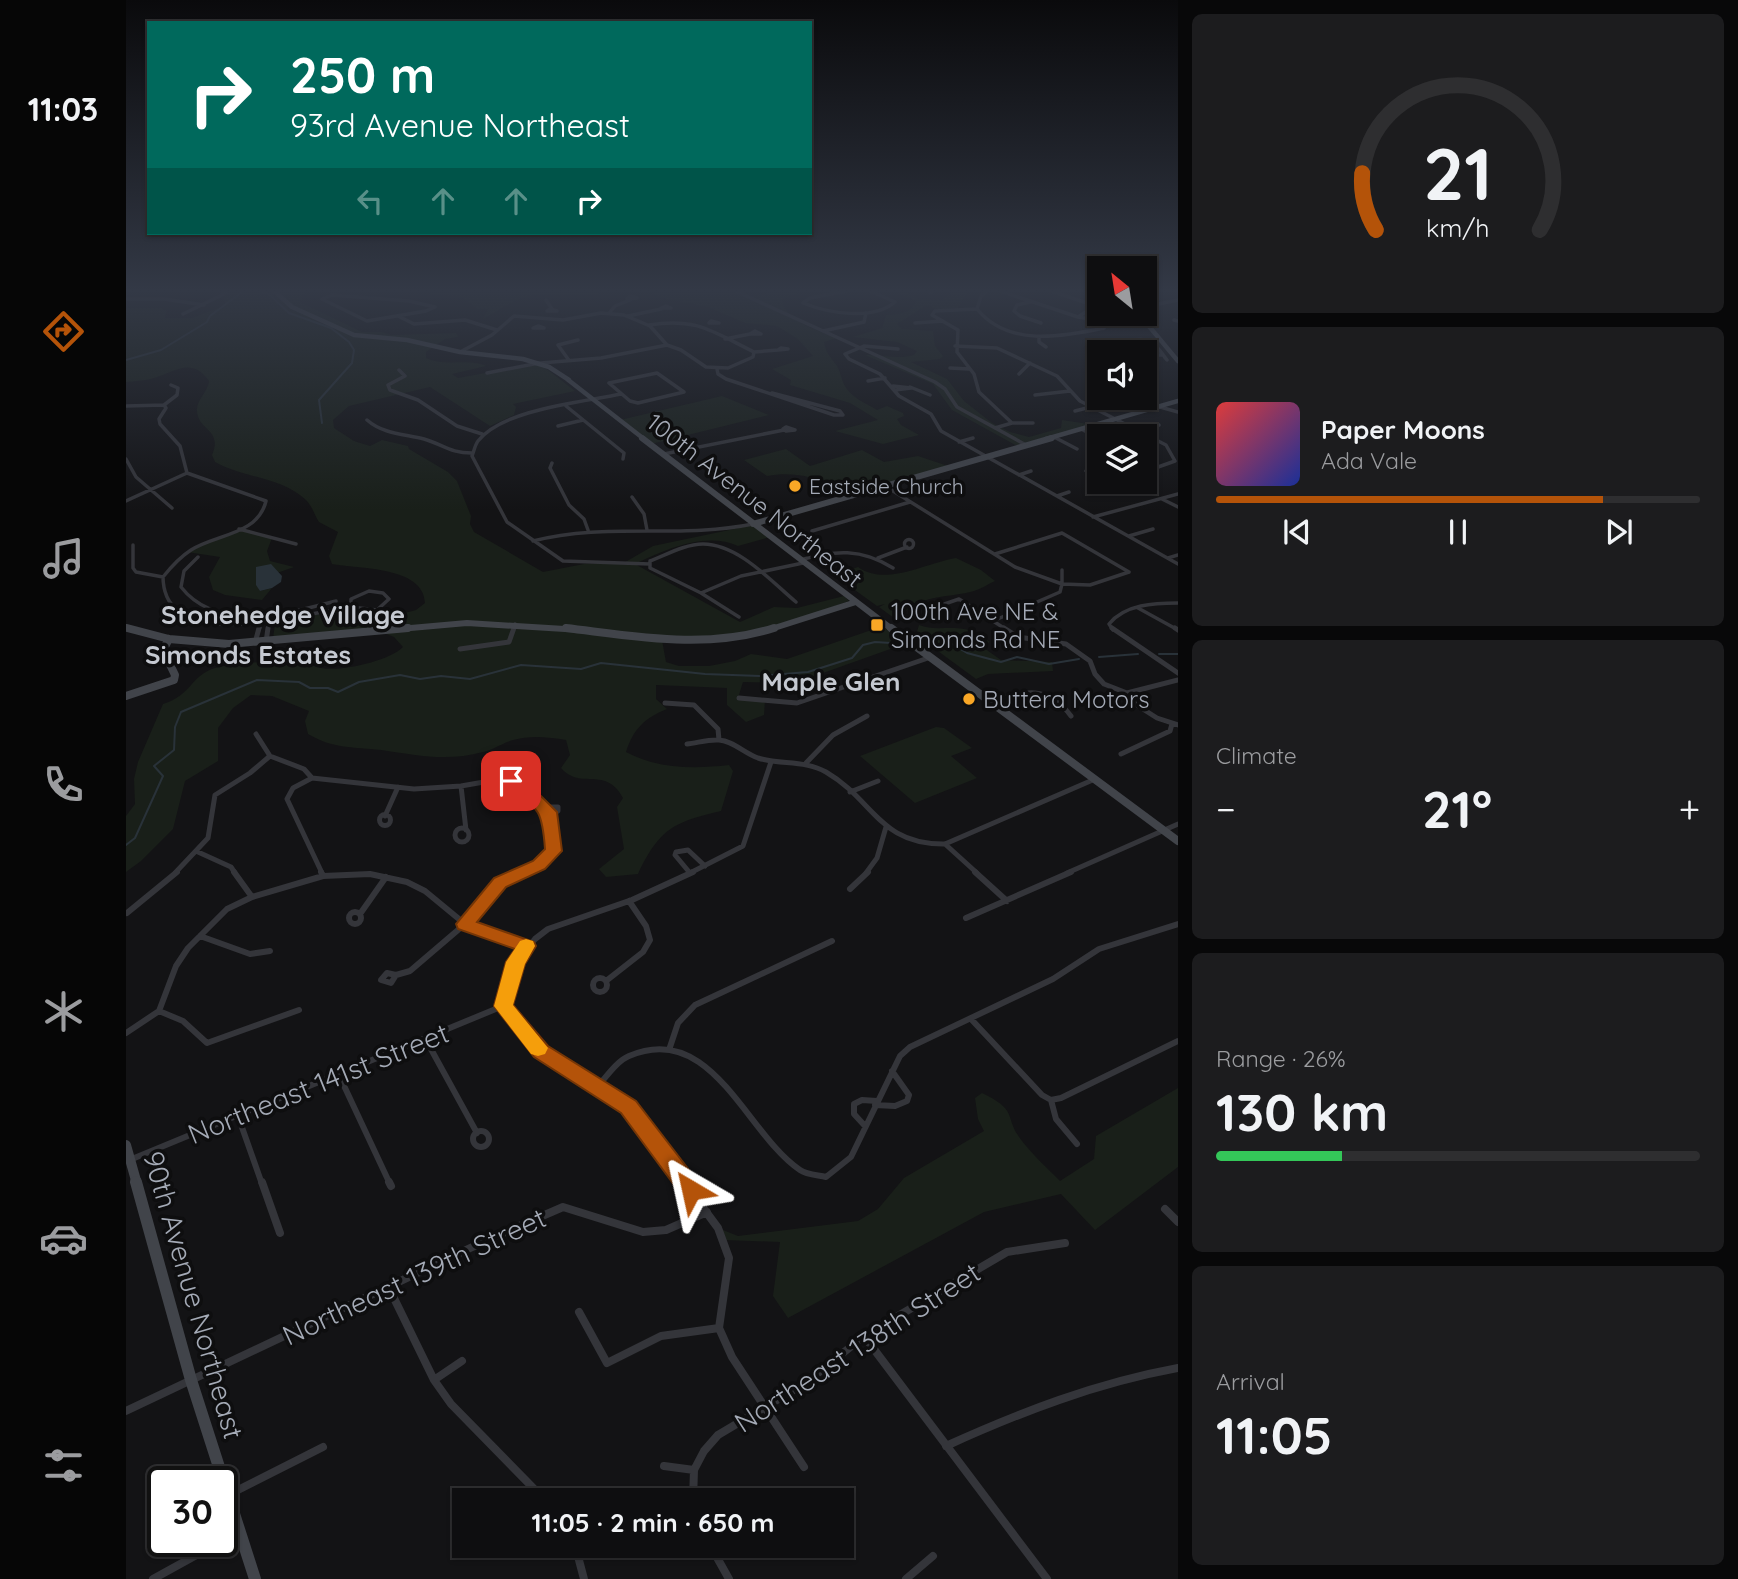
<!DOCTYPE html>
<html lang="en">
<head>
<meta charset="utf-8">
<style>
  body { margin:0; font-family:Quicksand,sans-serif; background:#1c1c1e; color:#f1f3f6; height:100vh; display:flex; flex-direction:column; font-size:26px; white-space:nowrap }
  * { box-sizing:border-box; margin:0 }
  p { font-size:23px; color:#9b9c9f }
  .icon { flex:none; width:38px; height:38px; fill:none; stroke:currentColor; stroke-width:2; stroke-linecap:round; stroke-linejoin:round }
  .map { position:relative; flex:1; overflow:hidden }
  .drawer { display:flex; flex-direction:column; gap:14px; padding:14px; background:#080809; width:560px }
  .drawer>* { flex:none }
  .top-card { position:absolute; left:21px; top:21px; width:665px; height:214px; border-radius:0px; box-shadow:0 2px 5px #0004,0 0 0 2px #2e2e30; background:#00695c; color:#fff; overflow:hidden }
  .needle { width:46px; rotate:330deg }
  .buttons { position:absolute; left:961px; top:256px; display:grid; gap:14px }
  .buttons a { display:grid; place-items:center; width:70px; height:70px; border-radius:0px; background:#0e0e10; box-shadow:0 2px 5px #0004,0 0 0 2px #2e2e30; font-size:35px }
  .speed { position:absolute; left:21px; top:1466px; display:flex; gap:14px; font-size:35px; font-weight:700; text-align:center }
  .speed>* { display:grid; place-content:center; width:91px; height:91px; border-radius:50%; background:#0e0e10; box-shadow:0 2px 5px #0004,0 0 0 2px #2e2e30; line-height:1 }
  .speed .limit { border:4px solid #111; border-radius:10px; background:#fff; color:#111 }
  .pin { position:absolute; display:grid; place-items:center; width:60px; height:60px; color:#fff; margin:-30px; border-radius:14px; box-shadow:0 4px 10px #0006 }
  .me { position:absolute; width:77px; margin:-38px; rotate:324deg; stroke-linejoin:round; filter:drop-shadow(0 0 5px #0008) }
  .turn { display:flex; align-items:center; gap:24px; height:147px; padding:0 28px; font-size:32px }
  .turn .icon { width:91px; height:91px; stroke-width:2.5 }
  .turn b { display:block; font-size:49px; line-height:60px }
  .lanes { display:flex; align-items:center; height:66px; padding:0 28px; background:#0003; justify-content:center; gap:35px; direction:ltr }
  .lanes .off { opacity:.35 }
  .big { font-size:52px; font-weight:800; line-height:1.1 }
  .drawer .card { flex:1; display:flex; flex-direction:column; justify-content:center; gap:10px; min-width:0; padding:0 24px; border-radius:10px; background:#1c1c1e }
  .drawer .dial { align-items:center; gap:0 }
  .dial svg { height:182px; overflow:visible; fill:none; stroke:#2e2e30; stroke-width:7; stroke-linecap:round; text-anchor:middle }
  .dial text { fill:#f1f3f6; stroke:none }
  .song { display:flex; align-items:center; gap:21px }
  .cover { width:84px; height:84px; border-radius:10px; background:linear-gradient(135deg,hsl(0 70% 55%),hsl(230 70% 35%)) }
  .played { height:7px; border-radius:4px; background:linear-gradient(90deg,#b45309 80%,#2e2e30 80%) }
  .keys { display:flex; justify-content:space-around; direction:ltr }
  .heat { display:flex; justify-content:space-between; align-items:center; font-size:38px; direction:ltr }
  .charge { height:10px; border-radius:5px; background:linear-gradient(90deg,#34c759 26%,#2e2e30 0) }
  .trip { position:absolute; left:326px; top:1488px; width:402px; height:70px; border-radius:0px; background:#0e0e10; box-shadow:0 2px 5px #0004,0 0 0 2px #2e2e30; font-weight:800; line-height:70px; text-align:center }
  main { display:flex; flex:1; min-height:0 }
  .dock { display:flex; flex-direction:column; width:126px; justify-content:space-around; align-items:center; background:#060606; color:#9b9c9f }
  .dock .icon { width:49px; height:49px }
  .dock .current { color:#b45309 }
  .dock b { font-size:32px; color:#f1f3f6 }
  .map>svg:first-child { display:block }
</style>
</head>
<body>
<main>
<nav class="dock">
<b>11:03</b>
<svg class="icon current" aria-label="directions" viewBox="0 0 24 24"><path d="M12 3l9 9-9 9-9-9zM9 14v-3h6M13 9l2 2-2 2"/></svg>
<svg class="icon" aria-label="music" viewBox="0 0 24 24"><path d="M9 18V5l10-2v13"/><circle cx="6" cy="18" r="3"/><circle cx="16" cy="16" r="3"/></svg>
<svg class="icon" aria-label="phone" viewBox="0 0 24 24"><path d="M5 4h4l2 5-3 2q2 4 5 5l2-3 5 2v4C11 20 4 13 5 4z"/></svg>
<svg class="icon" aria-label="climate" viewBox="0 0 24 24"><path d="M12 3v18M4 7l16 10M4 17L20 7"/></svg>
<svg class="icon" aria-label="car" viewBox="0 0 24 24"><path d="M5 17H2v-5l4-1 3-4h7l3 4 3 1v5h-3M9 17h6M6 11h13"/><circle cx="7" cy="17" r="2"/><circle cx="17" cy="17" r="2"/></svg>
<svg class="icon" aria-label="filters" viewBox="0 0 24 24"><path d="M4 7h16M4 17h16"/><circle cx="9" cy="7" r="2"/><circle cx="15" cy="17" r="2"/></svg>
</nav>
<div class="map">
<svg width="1052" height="1579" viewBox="0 0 1052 1579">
  <rect width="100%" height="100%" fill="#131315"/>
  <path fill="#191f19" d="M107 289H197L181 290 174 302 236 332H256L265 335 330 333 332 337 319 339 300 352V358C319 367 342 358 360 366L326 374 332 378 409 364 422 370 449 391 387 404 390 407 388 415 364 426 304 387 223 406 207 420 208 428 228 441 244 446 256 440 282 446 283 449 322 472 331 481 345 516 344 524 348 532 417 572 458 564H496L527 546 627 525 644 537 612 546C580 531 538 550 509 564L614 622 648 607 671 608 718 596 723 601 639 631 536 640 540 662 553 666H583L609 661 625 654 661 659 760 625 784 642 669 683 617 682 612 698 639 700 638 715 620 722 601 705V688L530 685V699L541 709C518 718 507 730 500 752 532 769 567 769 603 765L607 771 595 811C548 822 534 828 512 874L480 877 473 869 498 849 491 807 497 798C480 765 455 791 435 768L444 755 440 740C423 737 404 735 387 740 376 743 367 750 357 752 321 762 290 755 255 750 228 747 207 749 182 734L179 721 183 711 146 696 125 695 107 708 92 728V761L59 781 47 829 15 861 0 872V816L9 804 8 779 12 762 37 704C66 695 64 676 89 668 104 664 118 664 132 662 139 661 147 657 153 656 166 655 182 665 195 668 215 672 263 661 277 647L268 637 253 631 147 638 149 624 216 609 244 620 257 619 290 610 299 603C298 566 232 569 206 564L203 556 212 532 193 522C188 515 187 507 180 500 155 477 118 478 89 462L86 455C97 429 72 431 71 411 70 400 82 392 83 381 66 356 48 372 28 378 19 381 9 381 0 382V308H35L41 311 39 318H66L100 305 98 298Z
    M254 289H505L466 295 410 294 390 300 357 319 362 309H351L336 297Z
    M517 289H606L625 297 656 289H690L663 296 656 300C661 323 692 330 711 338L698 342C700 354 705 357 711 366 714 371 715 377 717 382 723 397 738 402 751 410L761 406 777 413 778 416 771 419 775 425 793 435 757 444 709 431 752 420 724 403 664 385 665 380 646 369 687 356 672 339 651 326 619 323 582 307 541 299Z
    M764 289H782L781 293 793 299 816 300 829 289H843L832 308 813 310 801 305 771 324 776 329 807 331 809 346 817 356 814 359 785 362 821 379 838 401 866 423 884 432 903 437 935 428 936 420 969 425 893 447 826 410 807 384 739 355C756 354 771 360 788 355L791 351 771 342 727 337 756 328 760 315C774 314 784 314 790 301Z
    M596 396 643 415 525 444 494 420Z
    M660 449 684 466 736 450 758 462 792 456 825 467 727 495C699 480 673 470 641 476L618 460Z
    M113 529 146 538 141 551 144 561 168 567 151 573 145 565 130 572 134 591 146 588 136 600 99 595 87 590 83 577 94 557 61 552Z
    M830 558 855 570 869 581C862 584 855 589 848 591 823 598 797 594 778 613L781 618 772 621 753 607 759 604 751 606 708 575 732 567C760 587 799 563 830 558Z
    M793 625C808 631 822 626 838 629 848 630 856 637 864 642L855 646 875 660 926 662 927 671 862 674 850 679 790 635Z
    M810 727 818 728 846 748 825 756 851 778 789 803 734 756Z
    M1052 1088V1167L969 1230 935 1194 858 1212 662 1318 647 1296 654 1242 598 1240 592 1228 612 1236 732 1221 752 1209 778 1178 858 1131 852 1119 849 1098 856 1093C894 1111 877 1117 896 1141 907 1155 921 1168 934 1181L968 1159 970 1136Z"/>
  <path fill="#293239" d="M145 564 156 576 155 582 146 588 134 591 130 585V567Z"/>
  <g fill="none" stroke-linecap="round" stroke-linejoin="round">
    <path stroke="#293239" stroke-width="2" d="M123 289 143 294 163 313 205 328 223 342 228 350 226 363 193 400 196 423
      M292 289H301
      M308 289H325
      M0 360 35 350 81 322 84 316 120 289
      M790 635 816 638 841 653 875 662 891 657 923 664 953 659
      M1033 654H1052
      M973 657 1012 654
      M0 845 9 838 37 776 28 766 48 750 49 727 55 712 131 680 173 682 184 688H202L212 692 233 682 274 675 294 679 315 676 344 679 395 665 455 669 475 663 579 674 634 676 682 672 726 658 737 645 749 642 765 643"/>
    <path stroke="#34353a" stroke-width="3.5" d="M605 289 809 382 819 389 831 407 900 445
      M731 289 684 298 677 303C702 313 747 321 769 302
      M740 289 769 302
      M863 289 855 296 851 309C882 347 935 337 978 328L982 322
      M868 289 952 317 982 322 1019 323
      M919 289 973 307
      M612 292 628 289
      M804 293 808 289
      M206 295 283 301 309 307 300 311 241 321 196 299Z
      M504 296 511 298 501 299Z
      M0 299H38L78 305
      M420 300 426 309
      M904 302 891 305 888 311 894 316 915 323
      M540 306 545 308H535Z
      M1018 307 1052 300
      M424 309 431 311H421Z
      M851 309 809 311 806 315 832 330 831 352 848 374 853 392 886 423
      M484 312 489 306 504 300
      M57 314 100 293 91 289
      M272 316 288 324 339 320 371 330
      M502 316 535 309
      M952 317 969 306 971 300 960 289
      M1048 320 1052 321
      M585 321 593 323H583Z
      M789 323 817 321
      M523 325C571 317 587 332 628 352
      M412 326 418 328H407Z
      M629 331 635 334H624Z
      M697 331 738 322 740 313
      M913 337V342L920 347
      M599 339 624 334
      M829 346 871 348 931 376 954 401 1040 445 1049 461 1018 472
      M655 348 662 349 652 350Z
      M772 349 738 346 719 354 723 359 754 374 773 396 805 414 815 431 1052 564
      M334 352 366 335 388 316 437 320 475 313 498 315 524 326 541 345 555 350 580 367 602 368 627 357 628 352
      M628 352 652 350
      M973 352 963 357 966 363 973 365
      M974 352C987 347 1011 334 1025 342 1032 346 1036 354 1041 360
      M1018 355H1036
      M442 359 432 345 452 340
      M415 363 475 358 541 345
      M824 368 843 369
      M591 369 592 374 600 379 708 415H717L714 411 646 393
      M273 370 279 376 262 385 264 390 292 400 331 426 356 434
      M361 373 413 363
      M531 373 558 392 512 403 504 401 483 383Z
      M893 374 904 363
      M742 381 759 378
      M767 386 785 388 769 390
      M784 387 804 395
      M495 394C457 402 377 409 352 441 349 445 348 451 346 456L381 522 437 561 524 564
      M909 395 944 391
      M38 405 40 408 33 419 34 424 54 446 61 473 140 501C132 535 90 534 65 550 54 557 45 567 37 577 38 658 181 612 225 607
      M38 405 51 395 52 388 45 385
      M0 406 38 405
      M440 406 498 453 497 459
      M1034 407 1052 412
      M949 411 984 402
      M241 420C257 434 278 434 298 439 318 445 324 453 346 453
      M432 426 457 420
      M660 427 669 430 660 431 657 429Z
      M869 428 886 423H907
      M955 429 973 438
      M1012 431 1033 425
      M928 437 951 449
      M833 442 847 438
      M538 454 658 430
      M0 459 10 477 46 508
      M426 463 424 468 443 505 458 519 462 530
      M893 475 905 471
      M969 475 968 470 960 471 973 477
      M981 481H989
      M759 486 889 567 936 584V570
      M931 496 943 492
      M506 497 518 514 521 530
      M1036 499 1052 507
      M0 501 61 473
      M967 517 1052 494
      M113 529 170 544
      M686 531 784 502
      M1003 536 1027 529
      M778.5 544a4.5 4.5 0 1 1 9 0a4.5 4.5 0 1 1-9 0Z
      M407 541C480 522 554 539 627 524
      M7 545V568L10 572 37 577
      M869 554 936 533 1003 572
      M72 557 58 571 55 587C91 633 161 614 210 601
      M752 558 781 547
      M1042 558 1052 555
      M674 560C709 550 735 548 767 568
      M243 591 257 593 263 599 251 610 225 607V599Z
      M575 593 615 576 677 563
      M1012 608 1052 630
      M804 609 833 599 881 630
      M613 617 575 593 524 568V561C540 555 559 544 577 544 612 544 645 581 670 602
      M867 621 934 592 936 584 964 585 1003 572
      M133 630 135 623
      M142 630 143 623
      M387 630 389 624
      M987 630 983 624C999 604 1029 603 1052 603"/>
    <path stroke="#34353a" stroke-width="5" d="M878 628 892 637 940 644 964 661 969 674 978 684 1001 693 1009 704 1031 718 1052 725
      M986 628 1052 673
      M1049 628 1052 630
      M140 642 142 628
      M129 643 133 628
      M334 649 383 642 388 628
      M1001 693 1052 680
      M613 698 671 703 805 657
      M866 702C898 690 922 685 945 716
      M539 703 568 705 592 729 593 740
      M130 734 144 756 178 769 186 778
      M561 744C571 743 583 739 593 740 607 741 618 753 632 758 654 765 679 760 700 772 748 800 753 845 819 844L969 779
      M995 754 1044 731 1046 724
      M680 763 707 735 741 716
      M374 778 380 771 388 770 391 773 385 781
      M335 786 340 830
      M724 792 752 781
      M416 807H432V811L424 815
      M253.5 820a5.5 5.5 0 1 1 11 0a5.5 5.5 0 1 1-11 0Z
      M259 816 272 787
      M329 835a7 7 0 1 1 14 0a7 7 0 1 1-14 0Z
      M819 844 851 873
      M72 852 105 867 109 873
      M49 873 82 838 89 795 124 773 144 756
      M196 873 161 799 167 788 186 778 288 789 335 786 381 778 409 799 425 816 427 851 413 865 394 873
      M564 873 549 855 550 852 562 850 579 866
      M564 873 617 846 645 762
      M740 873 751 858 760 827
      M941 873 1052 824"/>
    <path stroke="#34353a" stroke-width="6" d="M108 872 126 897
      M195 872 197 876
      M849 872 881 901
      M724 889 742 872
      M223 918a6 6 0 1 1 12 0a6 6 0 1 1-12 0Z
      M1 913 51 872
      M234 914 260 877
      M840 918 945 872
      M74 936 124 954 144 951
      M261 973 270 975 265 983 255 980Z
      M270 975 284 971 339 924 374 882 398 872
      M467 985a7 7 0 1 1 14 0a7 7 0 1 1-14 0Z
      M480 981 517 952 524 940 520 926 503 901
      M377 1006 415 1052 503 1107 559 1184
      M377 1006 397 954 409 939 422 929 506 900 567 872
      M33 1011 57 1021 81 1043 173 1010
      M845 1019 916 1095 925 1100
      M0 1033 33 1011 50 966 62 948 101 909 126 897 197 876 244 874 281 882 299 891 339 924 401 946
      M300 1040 351 1133
      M544 1047 552 1023 569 1005 706 941
      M213 1075 264 1184
      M472 1086C481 1076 491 1061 503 1056 586 1020 620 1134 674 1170 681 1175 692 1175 700 1177L725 1157 774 1056 784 1047 927 979 973 949 1052 924
      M925 1100 935 1098 1052 1041
      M925 1100 930 1119 951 1144
      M749 1105 769 1106 781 1101 783 1095 766 1071
      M112 1116 136 1184
      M739 1126 728 1114V1104L736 1100 751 1101
      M347 1139a8 8 0 1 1 16 0a8 8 0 1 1-16 0Z
      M6 1159 377 1006"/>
    <path stroke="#34353a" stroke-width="8" d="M136 1182 154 1233
      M263 1182 265 1186
      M558 1182 592 1228 603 1258 593 1328 606 1357 678 1467
      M1039 1209 1052 1222
      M263 1288 308 1380 325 1404 419 1500
      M453 1312 481 1363 535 1336 593 1328
      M738 1336 921 1579
      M308 1380 336 1361
      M0 1411 359 1241 437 1207 517 1232 540 1230 581 1212
      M820 1446C895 1412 970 1383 1052 1368
      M538 1466 568 1470
      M104 1494 197 1447
      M567 1500 568 1470 578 1451 592 1435 681 1382 738 1336 881 1252 939 1243
      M96 1541 112 1532
      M449 1545 458 1579
      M584 1545 603 1579
      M385 1551 391 1545
      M27 1579 94 1542
      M780 1579 807 1556"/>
    <path stroke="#41444a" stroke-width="4.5" d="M146 289 166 307 228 335 281 340 334 352 397 359 423 367 443 380
      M1012 313 1052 361
      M441 379 518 439
      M920 439 1052 401"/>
    <path stroke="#41444a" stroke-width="6" d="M516 438 767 630
      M627 524 926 438
      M0 628 8 630
      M262 630 341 623 455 630
      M642 630 730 602"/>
    <path stroke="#41444a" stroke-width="8" d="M1 628 43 639 103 644 282 628
      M440 628C508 636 580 650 648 628
      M765 628 1052 841
      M0 696 48 680 49 675 37 650 43 639"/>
    <path stroke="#41444a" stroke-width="10" d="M0 1145 11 1184"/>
    <path stroke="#41444a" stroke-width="12" d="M10 1182 65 1380 129 1579"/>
  </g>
  <linearGradient id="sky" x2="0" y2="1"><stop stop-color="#0a0a0c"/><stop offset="0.57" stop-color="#333946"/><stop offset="1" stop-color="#333946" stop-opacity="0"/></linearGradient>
  <rect width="1052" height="510" fill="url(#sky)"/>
  <path fill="#b45309" stroke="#753606" stroke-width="2" d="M385 776 415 796 431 812 436 851 419 869 380 887 351 922 408 942 410 946 399 964 387 1005 422 1046 510 1101 573 1183 576 1190 573 1197 565 1200 557 1197 495 1113 408 1057 368 1006 380 962 389 949 332 929 330 924 368 878 407 861 419 849C416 807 412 809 379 785L377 781Z"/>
  <path fill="#f59e0b" d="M400 939 407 941 409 946 399 964 387 1005 422 1048 419 1054 412 1056 405 1054 368 1006 380 962 394 941Z"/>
  <g fill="#f9a726" stroke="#0e0e0f" stroke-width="2.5">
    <circle cx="669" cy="486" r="7"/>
    <rect x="744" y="618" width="14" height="14" rx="3.5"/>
    <circle cx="843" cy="699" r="7"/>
  </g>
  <g text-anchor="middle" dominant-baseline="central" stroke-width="7" stroke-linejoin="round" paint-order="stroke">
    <g font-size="21" fill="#a4aab6" stroke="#0e0e0f" text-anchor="start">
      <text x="683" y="486">Eastside Church</text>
    </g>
    <g font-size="24" fill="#a4aab6" stroke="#0e0e0f">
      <text transform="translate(629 500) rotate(38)">100th Avenue Northeast</text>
    </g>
    <g font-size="24" fill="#a4aab6" stroke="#0e0e0f" text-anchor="start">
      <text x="765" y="611">100th Ave NE &amp;<tspan x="765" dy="28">Simonds Rd NE</tspan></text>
      <text x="857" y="699">Buttera Motors</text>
    </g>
    <g font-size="26" font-weight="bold" fill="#c5c9d1" stroke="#0e0e0f">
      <text x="157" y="614">Stonehedge Village</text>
      <text x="122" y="654">Simonds Estates</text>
      <text x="705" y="681">Maple Glen</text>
    </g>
    <g font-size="28" fill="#a4aab6" stroke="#0e0e0f">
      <text transform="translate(192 1083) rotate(-22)">Northeast 141st Street</text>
      <text transform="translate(288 1276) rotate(-25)">Northeast 139th Street</text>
      <text transform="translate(68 1295) rotate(74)">90th Avenue Northeast</text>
      <text transform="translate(731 1347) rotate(-33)">Northeast 138th Street</text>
    </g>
  </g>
</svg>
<div class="buttons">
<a><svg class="needle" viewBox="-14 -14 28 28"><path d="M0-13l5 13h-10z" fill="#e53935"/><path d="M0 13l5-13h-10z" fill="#9b9c9f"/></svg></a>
<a><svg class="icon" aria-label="sound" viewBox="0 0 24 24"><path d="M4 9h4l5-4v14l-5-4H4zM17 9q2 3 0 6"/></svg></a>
<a><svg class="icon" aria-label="layers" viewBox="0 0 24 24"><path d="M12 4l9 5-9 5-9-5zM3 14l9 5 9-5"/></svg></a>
</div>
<div class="speed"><div class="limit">30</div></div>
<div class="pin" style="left:385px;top:781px;background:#d93025"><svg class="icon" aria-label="arrive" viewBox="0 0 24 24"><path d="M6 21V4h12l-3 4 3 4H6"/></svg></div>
<svg class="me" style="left:565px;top:1190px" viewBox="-20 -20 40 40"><path d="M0-17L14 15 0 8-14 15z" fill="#b45309" stroke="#fff" stroke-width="4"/></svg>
<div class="trip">11:05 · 2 min · 650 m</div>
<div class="top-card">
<div class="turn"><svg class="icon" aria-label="right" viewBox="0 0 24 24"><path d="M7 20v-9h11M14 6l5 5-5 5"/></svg><div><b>250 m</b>93rd Avenue Northeast</div></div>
<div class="lanes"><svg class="icon off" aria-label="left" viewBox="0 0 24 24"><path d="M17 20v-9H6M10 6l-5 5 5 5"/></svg><svg class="icon off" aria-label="ahead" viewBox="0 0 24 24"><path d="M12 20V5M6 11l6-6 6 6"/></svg><svg class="icon off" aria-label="ahead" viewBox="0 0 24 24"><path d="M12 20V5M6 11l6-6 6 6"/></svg><svg class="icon" aria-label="right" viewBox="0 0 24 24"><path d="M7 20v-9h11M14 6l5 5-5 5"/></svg></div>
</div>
</div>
<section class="drawer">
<div class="card dial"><svg viewBox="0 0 100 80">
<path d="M14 69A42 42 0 1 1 86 69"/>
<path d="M14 69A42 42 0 0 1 8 44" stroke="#b45309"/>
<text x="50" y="56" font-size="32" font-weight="700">21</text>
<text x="50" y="72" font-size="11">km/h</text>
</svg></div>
<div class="card">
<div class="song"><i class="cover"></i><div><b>Paper Moons</b><p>Ada Vale</p></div></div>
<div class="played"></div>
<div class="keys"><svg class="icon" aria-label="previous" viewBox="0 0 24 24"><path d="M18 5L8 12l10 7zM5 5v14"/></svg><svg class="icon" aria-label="pause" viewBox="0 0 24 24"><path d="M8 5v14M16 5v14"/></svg><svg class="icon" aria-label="next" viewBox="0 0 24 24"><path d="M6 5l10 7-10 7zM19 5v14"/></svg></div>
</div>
<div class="card"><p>Climate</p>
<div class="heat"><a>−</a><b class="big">21°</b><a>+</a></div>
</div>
<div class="card"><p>Range · 26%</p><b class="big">130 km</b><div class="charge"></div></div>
<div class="card"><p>Arrival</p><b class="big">11:05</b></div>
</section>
</main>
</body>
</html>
